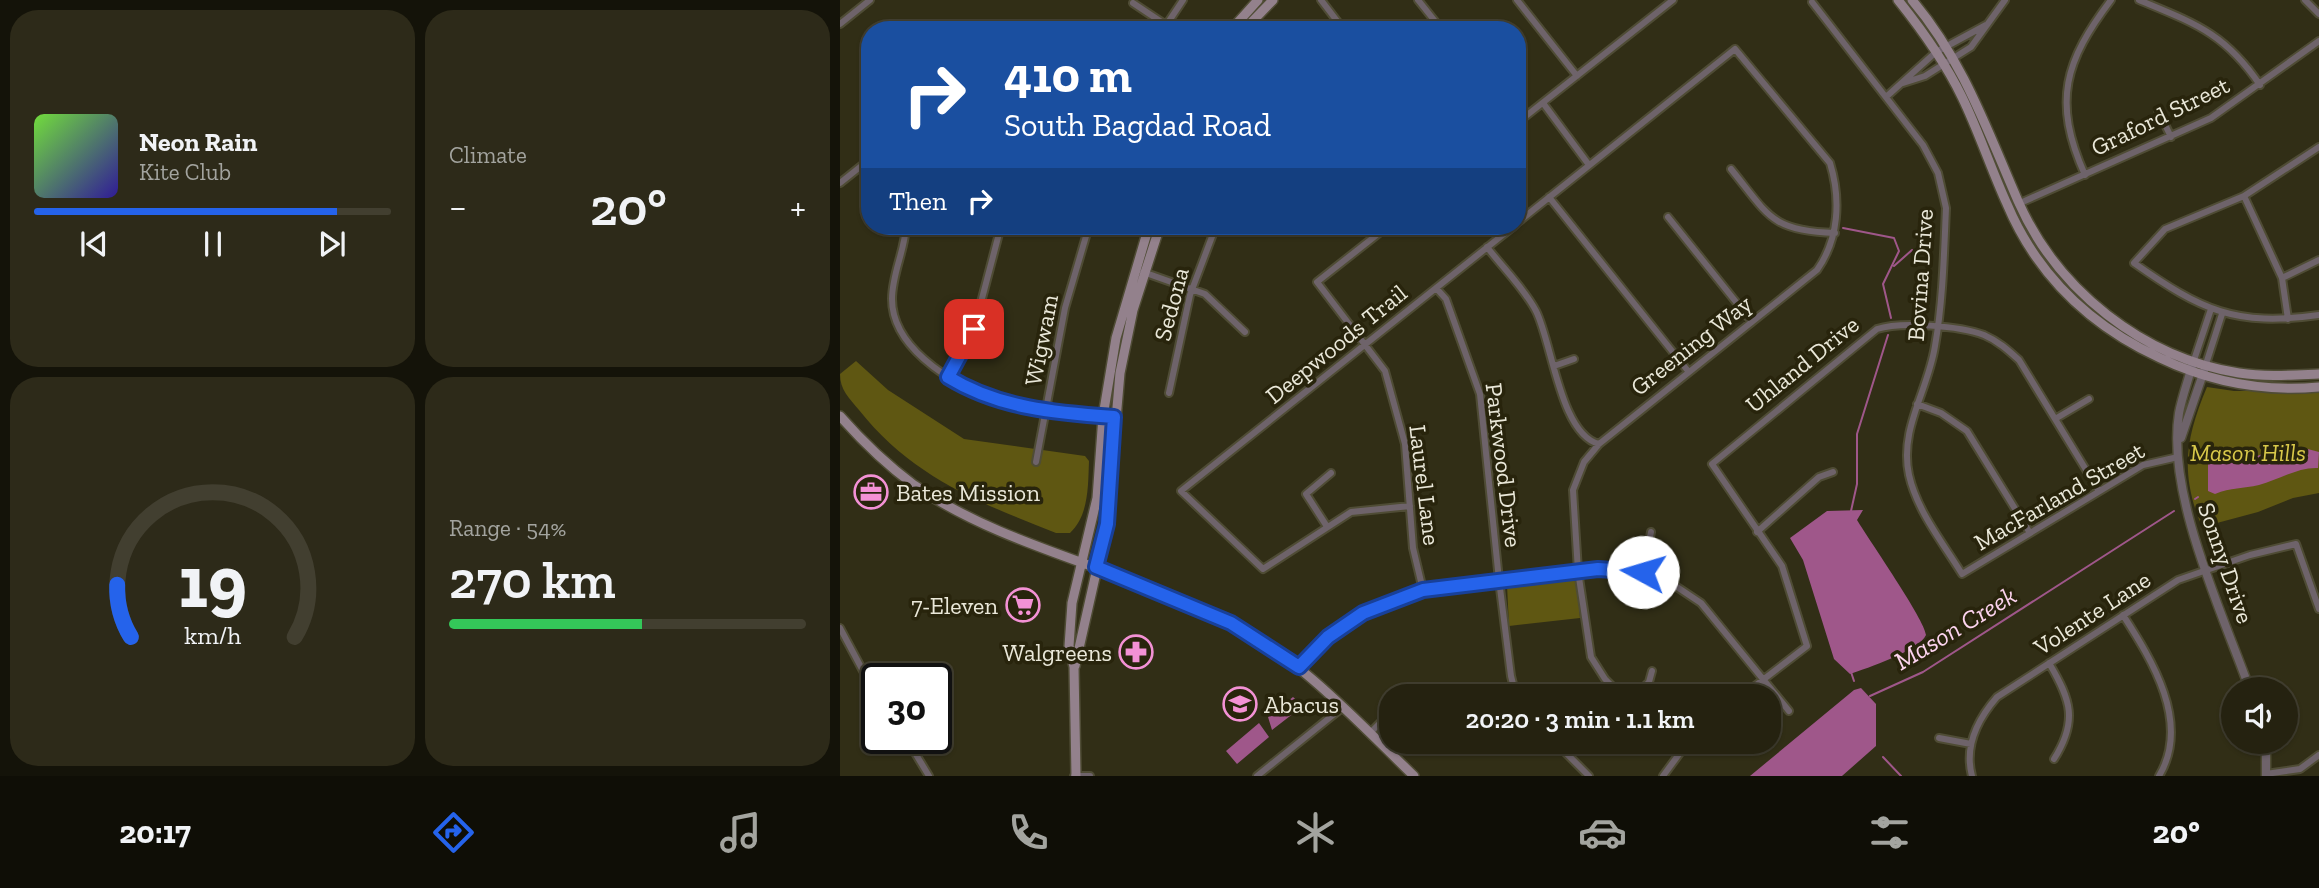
<!DOCTYPE html>
<html lang="en">
<head>
<meta charset="utf-8">
<style>
  body { margin:0; font-family:"Zilla Slab",serif; background:#2d2a19; color:#f1f3f6; height:100vh; display:flex; flex-direction:column; font-size:26px; white-space:nowrap }
  * { box-sizing:border-box; margin:0 }
  p { font-size:23px; color:#a3a49f }
  .icon { flex:none; width:38px; height:38px; fill:none; stroke:currentColor; stroke-width:2; stroke-linecap:round; stroke-linejoin:round }
  .map { position:relative; flex:1; overflow:hidden }
  .panel { display:flex; flex-direction:column; gap:10px; padding:10px; background:#141309; width:840px }
  .panel>* { flex:none }
  .top-card { position:absolute; left:21px; top:21px; width:665px; height:214px; border-radius:28px; box-shadow:0 2px 5px #0004,0 0 0 2px #423f30; background:#1a4fa0; color:#fff; overflow:hidden }
  .buttons { position:absolute; left:1381px; top:677px; display:grid; gap:14px }
  .buttons a { display:grid; place-items:center; width:77px; height:77px; border-radius:50%; background:#252210; box-shadow:0 2px 5px #0004,0 0 0 2px #423f30; font-size:35px }
  .speed { position:absolute; left:21px; top:663px; display:flex; gap:14px; font-size:35px; font-weight:700; text-align:center }
  .speed>* { display:grid; place-content:center; width:91px; height:91px; border-radius:50%; background:#252210; box-shadow:0 2px 5px #0004,0 0 0 2px #423f30; line-height:1 }
  .speed .limit { border:4px solid #111; border-radius:10px; background:#fff; color:#111 }
  .pin { position:absolute; display:grid; place-items:center; width:60px; height:60px; color:#fff; margin:-30px; border-radius:14px; box-shadow:0 4px 10px #0006 }
  .me { position:absolute; width:77px; margin:-38px; rotate:276deg; stroke-linejoin:round; filter:drop-shadow(0 0 5px #0008) }
  .turn { display:flex; align-items:center; gap:24px; height:147px; padding:0 28px; font-size:32px }
  .turn .icon { width:91px; height:91px; stroke-width:2.5 }
  .turn b { display:block; font-size:49px; line-height:60px }
  .then { display:flex; align-items:center; height:66px; padding:0 28px; background:#0003; gap:14px; font-size:26px }
  .big { font-size:52px; font-weight:600; line-height:1.1 }
  .panel .widget { flex:1; display:flex; flex-direction:column; justify-content:center; gap:10px; min-width:0; padding:0 24px; border-radius:28px; background:#2d2a19 }
  .panel .dial { align-items:center; gap:0 }
  .dial svg { height:182px; overflow:visible; fill:none; stroke:#423f30; stroke-width:7; stroke-linecap:round; text-anchor:middle }
  .dial text { fill:#f1f3f6; stroke:none }
  .song { display:flex; align-items:center; gap:21px }
  .cover { width:84px; height:84px; border-radius:10px; background:linear-gradient(135deg,hsl(100 70% 55%),hsl(250 70% 35%)) }
  .played { height:7px; border-radius:4px; background:linear-gradient(90deg,#2563eb 85%,#423f30 85%) }
  .keys { display:flex; justify-content:space-around; direction:ltr }
  .heat { display:flex; justify-content:space-between; align-items:center; font-size:38px; direction:ltr }
  .charge { height:10px; border-radius:5px; background:linear-gradient(90deg,#34c759 54%,#423f30 0) }
  .panel .tiles { flex:1; display:grid; gap:10px; grid-template-columns:repeat(2,1fr) }
  .trip { position:absolute; left:539px; top:684px; width:402px; height:70px; border-radius:28px; background:#252210; box-shadow:0 2px 5px #0004,0 0 0 2px #423f30; font-weight:600; line-height:70px; text-align:center }
  .menu { display:flex; height:112px; justify-content:space-around; align-items:center; background:#0f0e06; color:#a3a49f }
  .menu .icon { width:49px; height:49px }
  .menu .selected { color:#2563eb }
  .menu b { font-size:32px; color:#f1f3f6 }
  main { display:flex; flex:1; min-height:0 }
  .map>svg:first-child { display:block }
</style>
</head>
<body>
<main>
<section class="panel">
<div class="tiles">
<div class="widget">
<div class="song"><i class="cover"></i><div><b>Neon Rain</b><p>Kite Club</p></div></div>
<div class="played"></div>
<div class="keys"><svg class="icon" aria-label="previous" viewBox="0 0 24 24"><path d="M18 5L8 12l10 7zM5 5v14"/></svg><svg class="icon" aria-label="pause" viewBox="0 0 24 24"><path d="M8 5v14M16 5v14"/></svg><svg class="icon" aria-label="next" viewBox="0 0 24 24"><path d="M6 5l10 7-10 7zM19 5v14"/></svg></div>
</div>
<div class="widget"><p>Climate</p>
<div class="heat"><a>−</a><b class="big">20°</b><a>+</a></div>
</div>
<div class="widget dial"><svg viewBox="0 0 100 80">
<path d="M14 69A42 42 0 1 1 86 69"/>
<path d="M14 69A42 42 0 0 1 8 46" stroke="#2563eb"/>
<text x="50" y="56" font-size="32" font-weight="700">19</text>
<text x="50" y="72" font-size="11">km/h</text>
</svg></div>
<div class="widget"><p>Range · 54%</p><b class="big">270 km</b><div class="charge"></div></div>
</div>
</section>
<div class="map">
<svg width="1479" height="776" viewBox="0 0 1479 776">
  <rect width="100%" height="100%" fill="#312e16"/>
  <path fill="#5f5712" d="M16 361 48 390 124 439 245 456 249 461C248 486 249 515 230 533H216C140 503 72 477 19 410 9 398 0 390 0 374Z
    M1367 387 1394 391H1479V493L1453 498 1418 512 1362 527C1340 474 1345 439 1367 387Z
    M732 577 737 582 740 618 669 626 667 585Z"/>
  <path fill="#9f578a" d="M1464 448 1479 452 1478 468C1458 467 1438 480 1419 485 1403 489 1391 487 1375 494L1368 491V461L1377 457 1407 461 1428 451 1446 453Z
    M1023 510 1017 520C1029 540 1085 620 1086 635 1079 651 1027 668 1010 674L994 659 963 560 950 538 987 511Z
    M1021 688 1036 704V746L1002 776H910L1014 690Z
    M453 697 463 706 432 730 428 717Z
    M419 723 429 737 397 764 386 751Z"/>
  <g fill="none" stroke-linecap="round" stroke-linejoin="round">
    <path stroke="#9f578a" stroke-width="2" d="M1003 228 1054 238 1059 251 1043 284 1051 318
      M1054 266 1072 250
      M1355 499 1358 497
      M1011 511 1017 484V434L1048 335
      M1011 672 1014 681
      M1030 696 1083 672 1334 511
      M1043 757 1061 776"/>
    <defs>
      <path id="minor" d="M481 0 504 30
        M578 0 602 30
        M677 0 737 76
        M1299 0C1354 23 1385 33 1420 85
        M1465 0 1479 14
        M972 2 1083 145 1098 173 1106 208C1104 253 1103 301 1095 346 1088 391 1059 429 1069 475 1077 511 1103 543 1122 574L1303 465 1338 457
        M293 3 326 25
        M0 24 30 0
        M323 30 343 0
        M1063 83 1085 76 1131 47 1165 0
        M1046 97 1096 52 1146 25
        M703 103 749 165
        M1318 110 1331 137
        M677 123 833 0
        M1479 147 1404 196 1325 229 1294 263C1361 310 1395 327 1479 315
        M891 169C929 216 931 231 995 233
        M1245 175C1212 101 1225 61 1271 0
        M0 183 30 159
        M1404 196 1442 278 1448 319
        M709 197 848 371
        M1178 204 1371 118 1479 41
        M828 217 912 322
        M677 223 895 49 990 163C1001 199 999 239 977 270L759 444 744 462 733 490 738 571 751 657 765 679 782 696
        M66 226C65 250 52 274 52 299 52 323 67 344 84 359 137 406 206 412 274 417
        M548 226 477 282 545 371 565 444 573 548 583 590
        M647 247C663 268 684 288 696 311 712 342 720 434 759 444
        M303 272 365 294 405 332
        M1442 278 1479 260
        M596 288 606 299 640 394 659 580 671 676 676 696
        M1354 360 1371 309
        M1366 364 1382 314
        M714 366 734 359
        M108 377 134 329 161 226
        M329 393 350 295 376 226
        M1077 404 1101 413 1127 431 1190 533
        M1215 419 1249 399
        M196 462 225 308 249 226
        M570 506 511 512 423 569 341 491 674 226
        M486 525 466 494 491 473
        M917 532 979 477 993 472
        M803 572 811 532
        M1283 615C1312 660 1351 723 1319 776
        M0 628 37 697
        M1209 663C1231 700 1238 721 1214 759
        M459 667 488 637 523 613 583 590 738 571 786 569 825 579 861 603 949 711
        M795 696 809 682 812 671
        M902 696 967 646 942 566 872 464 1037 329C1061 321 1120 326 1144 335 1158 341 1168 350 1179 360L1259 491
        M530 733 551 712
        M66 738 89 776
        M1099 738 1131 744
        M715 742 749 776
        M834 742 843 749
        M1426 774 1460 769 1479 755
        M234 776H250
        M417 776 503 707
        M823 776 848 742
        M1132 776C1124 746 1137 720 1157 697L1338 580 1410 555 1456 544 1479 609"/>
      <path id="tertiary" d="M1352 366C1348 381 1342 397 1339 413 1326 494 1382 612 1410 690
        M1341 438 1364 371
        M1426 742V776"/>
      <path id="secondary" d="M1058 0C1082 30 1105 62 1122 97 1139 132 1151 169 1167 204 1197 275 1251 326 1320 358 1370 382 1423 392 1479 387
        M1072 0C1123 60 1147 130 1178 201 1217 290 1303 358 1399 373 1426 377 1453 375 1479 374
        M391 30 418 0
        M404 30 433 0
        M0 416C22 441 47 465 74 485 164 548 292 571 391 623 462 660 517 721 574 776
        M235 666 267 524 280 373 293 310 320 226
        M236 776 234 667 229 646 232 603 257 498 263 416 276 338 309 226"/>
    </defs>
    <use href="#minor" stroke="#4f4c35" stroke-width="10"/>
    <use href="#tertiary" stroke="#4f4c35" stroke-width="11"/>
    <use href="#secondary" stroke="#4f4c35" stroke-width="12"/>
    <use href="#minor" stroke="#6e636a" stroke-width="6"/>
    <use href="#tertiary" stroke="#6e636a" stroke-width="8"/>
    <use href="#secondary" stroke="#93818c" stroke-width="9"/>
  </g>
  <g fill="none" stroke-linecap="round" stroke-linejoin="round">
    <defs>
      <path id="route" d="M134 329 108 377C158 408 216 413 274 417L267 524 256 567 391 623 459 667 488 637 523 613 583 590 758 569 803 572"/>
    </defs>
    <use href="#route" stroke="#184099" stroke-width="18"/>
    <use href="#route" stroke="#2563eb" stroke-width="12"/>
  </g>
  <defs>
    <symbol id="office-ring" viewBox="-11 -11 22 22"><circle r="9.5" fill="#28240c" stroke="#f391d5" stroke-width="1.5"/><path d="M-6-3h4V-5.5h4V-3h4V5H-6ZM-1-4.5V-3h2v-1.5ZM-6 0V1H6V0Z" fill="#f391d5"/></symbol>
    <symbol id="supermarket-ring" viewBox="-11 -11 22 22"><circle r="9.5" fill="#28240c" stroke="#f391d5" stroke-width="1.5"/><path d="M-6-5.5h2.5l.6 2H6L4.5 2H-2.5L-4.4-4H-6ZM-1.5 3.2a1.3 1.3 0 1 0 .1 0ZM3 3.2a1.3 1.3 0 1 0 .1 0Z" fill="#f391d5"/></symbol>
    <symbol id="pharmacy-ring" viewBox="-11 -11 22 22"><circle r="9.5" fill="#28240c" stroke="#f391d5" stroke-width="1.5"/><path d="M-2-6h4v4h4v4h-4v4h-4v-4h-4v-4h4Z" fill="#f391d5"/></symbol>
    <symbol id="school-ring" viewBox="-11 -11 22 22"><circle r="9.5" fill="#28240c" stroke="#f391d5" stroke-width="1.5"/><path d="M0-5L7-2L0 1L-7-2ZM-4 1L0 2.5L4 1V4Q0 6-4 4Z" fill="#f391d5"/></symbol>
  </defs>
  <g fill-rule="evenodd">
    <use href="#office-ring" x="12" y="473" width="38" height="38"/>
    <use href="#supermarket-ring" x="164" y="586" width="38" height="38"/>
    <use href="#pharmacy-ring" x="277" y="633" width="38" height="38"/>
    <use href="#school-ring" x="381" y="685" width="38" height="38"/>
  </g>
  <g text-anchor="middle" dominant-baseline="central" stroke-width="7" stroke-linejoin="round" paint-order="stroke">
    <g font-size="24" fill="#eae8d9" stroke="#28240c">
      <text transform="translate(1320 116) rotate(-26)">Graford Street</text>
      <text transform="translate(1080 275) rotate(-86)">Bovina Drive</text>
      <text transform="translate(331 304) rotate(-75)">Sedona</text>
      <text transform="translate(201 340) rotate(-79)">Wigwam</text>
      <text transform="translate(496 344) rotate(-39)">Deepwoods Trail</text>
      <text transform="translate(851 345) rotate(-38)">Greening Way</text>
      <text transform="translate(962 364) rotate(-39)">Uhland Drive</text>
      <text transform="translate(664 465) rotate(83)">Parkwood Drive</text>
      <text transform="translate(585 485) rotate(83)">Laurel Lane</text>
      <text transform="translate(1219 496) rotate(-30)">MacFarland Street</text>
      <text transform="translate(1386 563) rotate(71)">Sonny Drive</text>
      <text transform="translate(1252 613) rotate(-33)">Volente Lane</text>
    </g>
    <g font-size="24" font-style="italic" fill="#d9c94a" stroke="#28240c">
      <text x="1408" y="452">Mason Hills</text>
    </g>
    <g font-size="24" fill="#eae8d9" stroke="#28240c" text-anchor="start">
      <text x="56" y="492">Bates Mission</text>
      <text x="158" y="605" text-anchor="end">7-Eleven</text>
      <text x="272" y="652" text-anchor="end">Walgreens</text>
      <text x="424" y="704">Abacus</text>
    </g>
    <g font-size="26" font-style="italic" fill="#fdd4ef" stroke="#28240c">
      <text transform="translate(1115 628) rotate(-31)">Mason Creek</text>
    </g>
  </g>
</svg>
<div class="buttons">
<a><svg class="icon" aria-label="sound" viewBox="0 0 24 24"><path d="M4 9h4l5-4v14l-5-4H4zM17 9q2 3 0 6"/></svg></a>
</div>
<div class="speed"><div class="limit">30</div></div>
<div class="pin" style="left:134px;top:329px;background:#d93025"><svg class="icon" aria-label="arrive" viewBox="0 0 24 24"><path d="M6 21V4h12l-3 4 3 4H6"/></svg></div>
<svg class="me" style="left:803px;top:572px" viewBox="-20 -20 40 40"><circle r="19" fill="#fff"/><path d="M0-13L10 11 0 6-10 11z" fill="#2563eb"/></svg>
<div class="trip">20:20 · 3 min · 1.1 km</div>
<div class="top-card">
<div class="turn"><svg class="icon" aria-label="right" viewBox="0 0 24 24"><path d="M7 20v-9h11M14 6l5 5-5 5"/></svg><div><b>410 m</b>South Bagdad Road</div></div>
<div class="then">Then<svg class="icon" aria-label="right" viewBox="0 0 24 24"><path d="M7 20v-9h11M14 6l5 5-5 5"/></svg></div>
</div>
</div>
</main>
<nav class="menu">
<b>20:17</b>
<svg class="icon selected" aria-label="directions" viewBox="0 0 24 24"><path d="M12 3l9 9-9 9-9-9zM9 14v-3h6M13 9l2 2-2 2"/></svg>
<svg class="icon" aria-label="music" viewBox="0 0 24 24"><path d="M9 18V5l10-2v13"/><circle cx="6" cy="18" r="3"/><circle cx="16" cy="16" r="3"/></svg>
<svg class="icon" aria-label="phone" viewBox="0 0 24 24"><path d="M5 4h4l2 5-3 2q2 4 5 5l2-3 5 2v4C11 20 4 13 5 4z"/></svg>
<svg class="icon" aria-label="climate" viewBox="0 0 24 24"><path d="M12 3v18M4 7l16 10M4 17L20 7"/></svg>
<svg class="icon" aria-label="car" viewBox="0 0 24 24"><path d="M5 17H2v-5l4-1 3-4h7l3 4 3 1v5h-3M9 17h6M6 11h13"/><circle cx="7" cy="17" r="2"/><circle cx="17" cy="17" r="2"/></svg>
<svg class="icon" aria-label="filters" viewBox="0 0 24 24"><path d="M4 7h16M4 17h16"/><circle cx="9" cy="7" r="2"/><circle cx="15" cy="17" r="2"/></svg>
<b>20°</b>
</nav>
</body>
</html>
